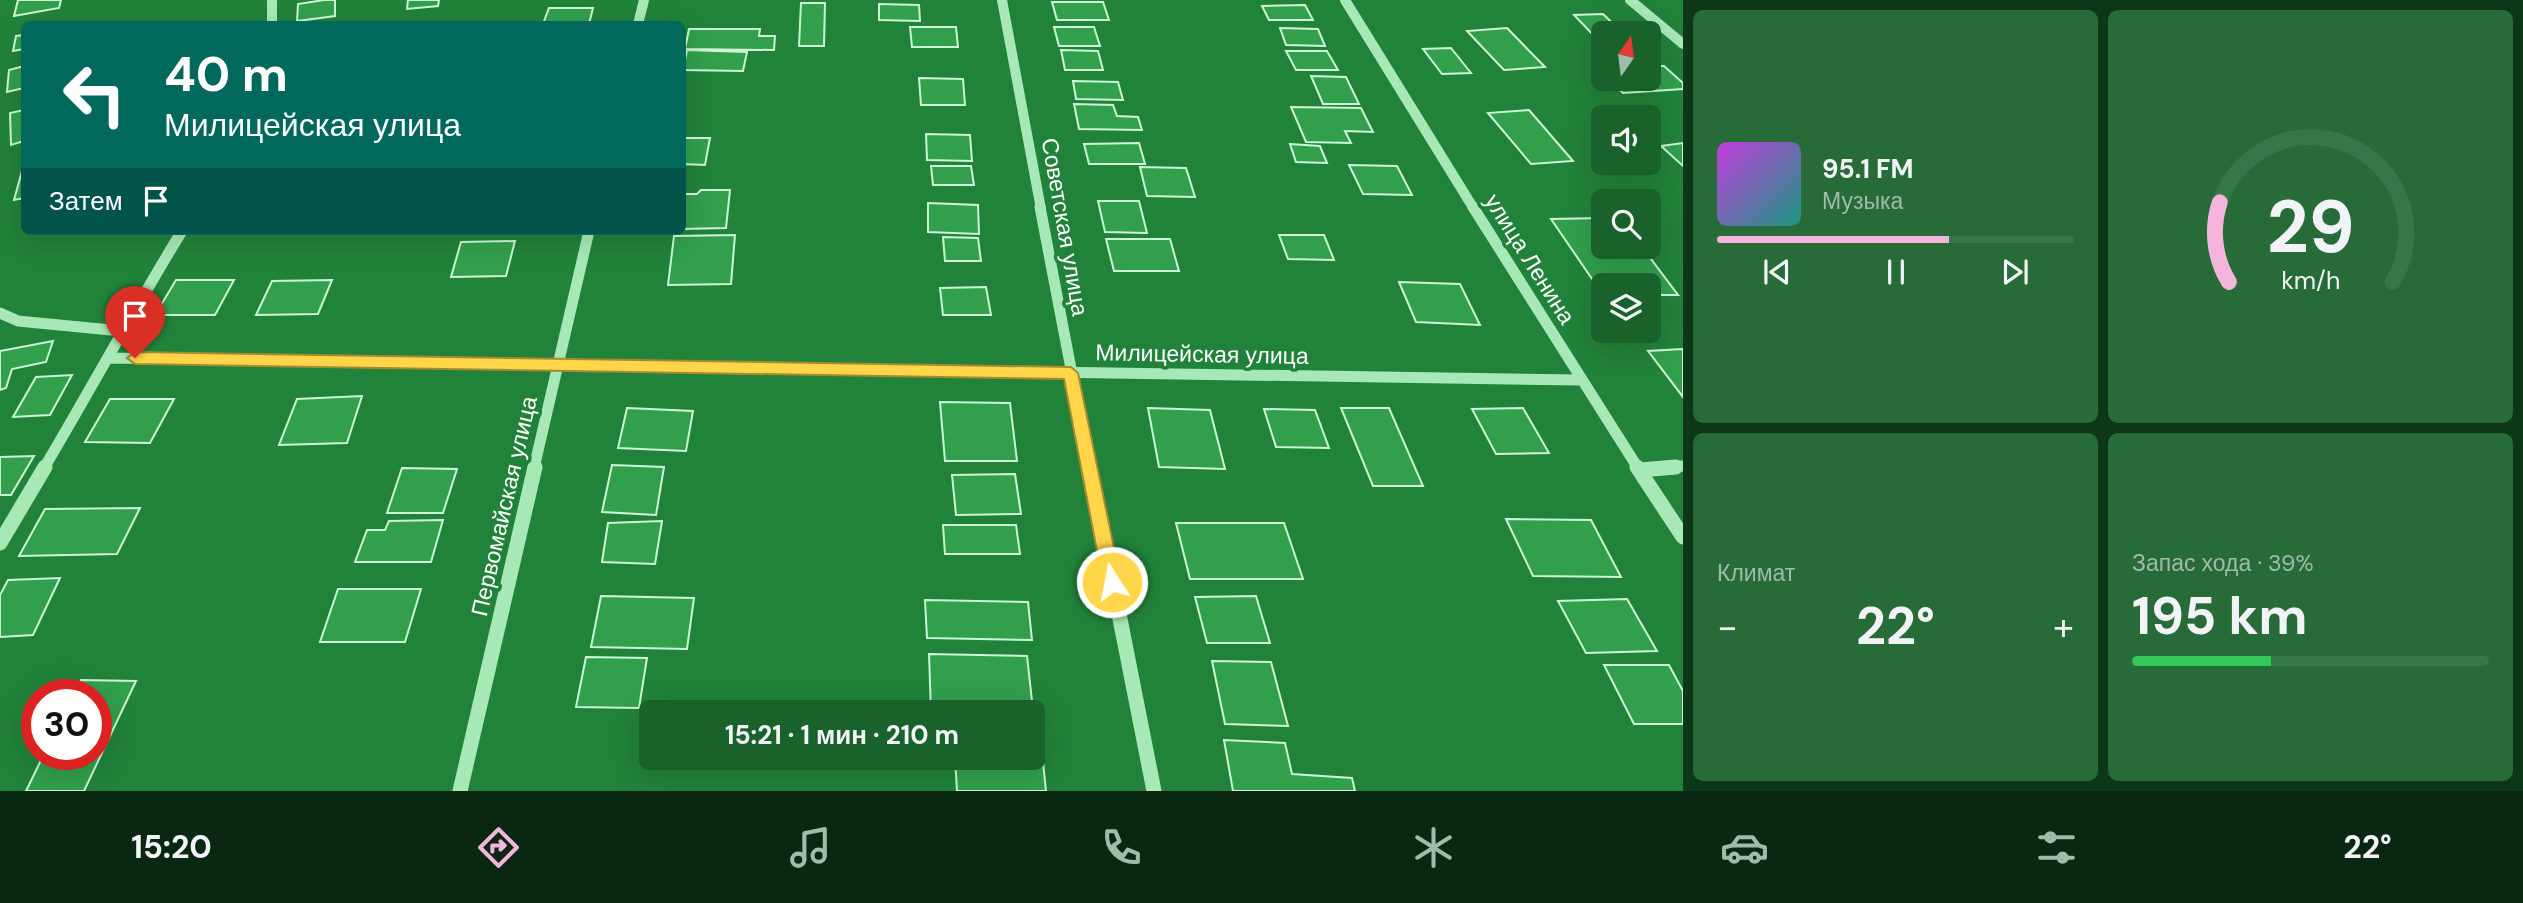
<!DOCTYPE html>
<html lang="ru">
<head>
<meta charset="utf-8">
<style>
  body { margin:0; font-family:"DM Sans",sans-serif; background:#266b38; color:#f1f3f6; height:100vh; display:flex; flex-direction:column; font-size:26px; white-space:nowrap }
  * { box-sizing:border-box; margin:0 }
  p { font-size:23px; color:#9fbca9 }
  .icon { flex:none; width:38px; height:38px; fill:none; stroke:currentColor; stroke-width:2; stroke-linecap:round; stroke-linejoin:round }
  .map { position:relative; flex:1; overflow:hidden }
  .side { display:flex; flex-direction:column; gap:10px; padding:10px; background:#0e3618; width:840px }
  .side>* { flex:none }
  .banner { position:absolute; left:21px; top:21px; width:665px; height:214px; border-radius:10px; box-shadow:0 7px 28px #0002; background:#00695c; color:#fff; overflow:hidden }
  .needle { width:46px; rotate:14deg }
  .buttons { position:absolute; left:1591px; top:21px; display:grid; gap:14px }
  .buttons a { display:grid; place-items:center; width:70px; height:70px; border-radius:10px; background:#19622c; box-shadow:0 7px 28px #0002; font-size:35px }
  .speed { position:absolute; left:21px; top:679px; display:flex; gap:14px; font-size:35px; font-weight:700; text-align:center }
  .speed>* { display:grid; place-content:center; width:91px; height:91px; border-radius:50%; background:#19622c; box-shadow:0 7px 28px #0002; line-height:1 }
  .speed .limit { border:10px solid #d22; background:#fff; color:#111 }
  .pin { position:absolute; display:grid; place-items:center; width:60px; height:60px; color:#fff; margin:-72px -30px; border-radius:50% 50% 50% 0; rotate:-45deg; box-shadow:0 0 7px #0007 }
  .pin .icon { rotate:45deg }
  .me { position:absolute; width:77px; margin:-38px; rotate:349deg; stroke-linejoin:round; filter:drop-shadow(0 0 5px #0008) }
  .turn { display:flex; align-items:center; gap:24px; height:147px; padding:0 28px; font-size:32px }
  .turn .icon { width:91px; height:91px; stroke-width:2.5 }
  .turn b { display:block; font-size:49px; line-height:60px }
  .then { display:flex; align-items:center; height:66px; padding:0 28px; background:#0003; gap:14px; font-size:26px }
  .big { font-size:52px; font-weight:700; line-height:1.1 }
  .side .widget { flex:1; display:flex; flex-direction:column; justify-content:center; gap:10px; min-width:0; padding:0 24px; border-radius:10px; background:#266b38 }
  .side .dial { align-items:center; gap:0 }
  .dial svg { height:182px; overflow:visible; fill:none; stroke:#377648; stroke-width:7; stroke-linecap:round; text-anchor:middle }
  .dial text { fill:#f1f3f6; stroke:none }
  .song { display:flex; align-items:center; gap:21px }
  .cover { width:84px; height:84px; border-radius:10px; background:linear-gradient(135deg,hsl(290 70% 55%),hsl(170 70% 35%)) }
  .played { height:7px; border-radius:4px; background:linear-gradient(90deg,#f3b5dc 65%,#377648 65%) }
  .keys { display:flex; justify-content:space-around; direction:ltr }
  .heat { display:flex; justify-content:space-between; align-items:center; font-size:38px; direction:ltr }
  .charge { height:10px; border-radius:5px; background:linear-gradient(90deg,#34c759 39%,#377648 0) }
  .side .tiles { flex:1; display:grid; gap:10px; grid-template-columns:repeat(2,1fr) }
  .trip { position:absolute; left:639px; top:700px; width:406px; height:70px; border-radius:10px; background:#19622c; box-shadow:0 7px 28px #0002; font-weight:700; line-height:70px; text-align:center }
  .tab-bar { display:flex; height:112px; justify-content:space-around; align-items:center; background:#0a2712; color:#9fbca9 }
  .tab-bar .icon { width:49px; height:49px }
  .tab-bar .on { color:#f3b5dc }
  .tab-bar b { font-size:32px; color:#f1f3f6 }
  main { display:flex; flex:1; min-height:0 }
  .map>svg:first-child { display:block }
</style>
</head>
<body>
<main>
<div class="map">
<svg width="1683" height="791" viewBox="0 0 1683 791">
  <rect width="100%" height="100%" fill="#21823a"/>
  <path fill="#319f4c" stroke="#ccf6d6" stroke-width="2" d="M18 0H61L59 8 14 16Z
    M324 0H335V16L297 21 298 4Z
    M408 0H439L438 6 407 9Z
    M1052 2H1103L1109 20H1057Z
    M801 3H825L824 46H799Z
    M879 4 919 5 920 21 879 20Z
    M1305 5 1313 20H1269L1262 6Z
    M549 8H593L589 24H543Z
    M1603 14 1623 33H1603V40H1598L1574 15Z
    M910 27H956L958 47H912Z
    M1054 27H1094L1100 46H1059Z
    M1280 28 1318 29 1325 46 1286 45Z
    M1507 28 1545 67 1504 70 1467 31Z
    M689 29H760L759 36H775L774 50 685 49Z
    M24 35V49L13 51 16 36Z
    M1451 48 1471 73 1442 74 1423 49Z
    M687 50 747 52 743 71 683 70Z
    M1061 50 1098 51 1103 70H1065Z
    M1286 51H1327L1338 70H1296Z
    M24 66V88L7 92 9 70Z
    M1648 66H1664L1683 83V89L1623 93 1608 79H1648Z
    M1311 76 1346 77 1359 104H1323Z
    M919 78 963 79 965 105H921Z
    M1073 81 1118 82 1123 100 1076 99Z
    M1074 104 1113 105 1117 116 1138 117 1142 130 1079 129Z
    M1291 107 1361 108 1373 132 1345 131 1351 143 1306 142Z
    M24 110V141L11 145 10 113Z
    M1529 110 1573 161 1531 164 1488 113Z
    M926 134 970 135 972 161 927 160Z
    M682 138H710L705 165 682 164Z
    M1139 143 1145 164H1089L1084 144Z
    M1683 143V166L1661 146Z
    M1290 144 1320 146 1327 163 1296 162Z
    M1349 165 1397 166 1412 195 1363 194Z
    M931 166H971L974 185H933Z
    M1140 167 1186 168 1195 197 1147 196Z
    M22 171H24V198L14 200Z
    M701 190H730L726 228 682 229V194H697Z
    M1098 201H1139L1147 233 1105 232Z
    M928 203 978 205 979 234 928 232Z
    M1603 218V247H1642L1678 295H1648V285H1603V295L1551 219Z
    M735 235 731 284 668 285 674 236Z
    M1279 235H1324L1334 260 1288 259Z
    M943 237 978 238 981 261H945Z
    M1106 239H1170L1179 271H1114Z
    M515 241 506 276 451 277 461 242Z
    M176 280H234L215 315H155Z
    M332 280 318 314 256 315 272 281Z
    M1399 282 1460 284 1480 325 1416 322Z
    M986 287 991 315H943L940 288Z
    M53 341 46 362 12 369 6 388 0 390V351Z
    M1683 349V397L1648 351Z
    M72 375 50 415 13 417 36 377Z
    M362 396 347 443 279 445 297 399Z
    M110 399H174L150 443 85 442Z
    M940 402 1010 403 1017 461H945Z
    M627 408 693 411 686 451 618 448Z
    M1148 408 1210 410 1225 469 1159 467Z
    M1341 408H1389L1423 486H1373Z
    M1523 408 1549 453 1496 454 1472 409Z
    M1264 409 1315 410 1329 448 1276 447Z
    M34 456 11 495H0V457Z
    M612 465 664 467 656 515 602 512Z
    M402 468 457 469 443 513H387Z
    M1015 474 1021 514 956 515 952 475Z
    M140 508 117 554 19 556 45 509Z
    M1506 519 1591 520 1621 577 1533 576Z
    M443 520 431 562H355L367 530H385L389 521Z
    M662 521 655 564 602 562 608 523Z
    M1176 523H1284L1303 579H1190Z
    M943 525H1016L1020 554H945Z
    M60 578 33 635 0 637V595L8 580Z
    M338 589H421L405 642H320Z
    M601 596 694 598 687 649 591 647Z
    M1256 596 1270 643H1207L1195 597Z
    M1627 599 1657 651 1586 653 1558 601Z
    M925 600 1028 602 1032 640 927 638Z
    M929 654 1027 656 1034 719 1032 712H931Z
    M586 657 647 658 639 708 576 707Z
    M1212 661 1271 662 1288 726 1225 724Z
    M1604 665H1669L1683 691V724H1634Z
    M81 680 136 681 84 791H26L44 754H96V695H74Z
    M1224 740 1285 743 1292 774 1352 778 1355 791H1233Z
    M1032 743H1041L1046 791H957L955 758H1032Z"/>
  <g fill="none" stroke-linecap="round" stroke-linejoin="round">
    <path stroke="#a8e8b7" stroke-width="10" d="M272 0V24
      M1002 0 1041 209
      M1345 0 1474 209
      M1630 0 1683 44
      M638 24 644 0"/>
    <path stroke="#a8e8b7" stroke-width="11" d="M1040 207 1090 468
      M1473 207 1638 468
      M0 313 18 321 121 331
      M109 358 1580 380
      M44 468C91 389 134 309 182 231
      M534 468 589 231
      M1657 468 1683 466"/>
    <path stroke="#a8e8b7" stroke-width="15" d="M1090 467 1154 791
      M1637 467 1683 537
      M1640 470 1676 467
      M0 543 45 467
      M460 791 535 467"/>
  </g>
  <path fill="#ffd54a" stroke="#a68a30" stroke-width="2" d="M135 352 1071 367 1078 373 1121 582 1119 588 1112 590 1106 588 1103 582 1064 379 135 364 127 358Z"/>
  <g text-anchor="middle" dominant-baseline="central" stroke-width="7" stroke-linejoin="round" paint-order="stroke">
    <g font-size="23" fill="#fff" stroke="#21823a">
      <text transform="translate(1065 227) rotate(80)">Советская улица</text>
      <text transform="translate(1530 259) rotate(58)">улица Ленина</text>
      <text transform="translate(1202 354) rotate(1)">Милицейская улица</text>
      <text transform="translate(504 506) rotate(-77)">Первомайская улица</text>
    </g>
  </g>
</svg>
<div class="buttons">
<a><svg class="needle" viewBox="-14 -14 28 28"><path d="M0-13l5 13h-10z" fill="#e53935"/><path d="M0 13l5-13h-10z" fill="#9fbca9"/></svg></a>
<a><svg class="icon" aria-label="sound" viewBox="0 0 24 24"><path d="M4 9h4l5-4v14l-5-4H4zM17 9q2 3 0 6"/></svg></a>
<a><svg class="icon" aria-label="search" viewBox="0 0 24 24"><circle cx="10" cy="10" r="6"/><path d="M15 15l6 6"/></svg></a>
<a><svg class="icon" aria-label="layers" viewBox="0 0 24 24"><path d="M12 4l9 5-9 5-9-5zM3 14l9 5 9-5"/></svg></a>
</div>
<div class="speed"><div class="limit">30</div></div>
<div class="pin" style="left:135px;top:358px;background:#d93025"><svg class="icon" aria-label="arrive" viewBox="0 0 24 24"><path d="M6 21V4h12l-3 4 3 4H6"/></svg></div>
<svg class="me" style="left:1112px;top:582px" viewBox="-20 -20 40 40"><circle r="17" fill="#ffd54a" stroke="#fff" stroke-width="3"/><path d="M0-11L8 9 0 5-8 9z" fill="#fff"/></svg>
<div class="trip">15:21 · 1 мин · 210 m</div>
<div class="banner">
<div class="turn"><svg class="icon" aria-label="left" viewBox="0 0 24 24"><path d="M17 20v-9H6M10 6l-5 5 5 5"/></svg><div><b>40 m</b>Милицейская улица</div></div>
<div class="then">Затем<svg class="icon" aria-label="arrive" viewBox="0 0 24 24"><path d="M6 21V4h12l-3 4 3 4H6"/></svg></div>
</div>
</div>
<section class="side">
<div class="tiles">
<div class="widget">
<div class="song"><i class="cover"></i><div><b>95.1 FM</b><p>Музыка</p></div></div>
<div class="played"></div>
<div class="keys"><svg class="icon" aria-label="previous" viewBox="0 0 24 24"><path d="M18 5L8 12l10 7zM5 5v14"/></svg><svg class="icon" aria-label="pause" viewBox="0 0 24 24"><path d="M8 5v14M16 5v14"/></svg><svg class="icon" aria-label="next" viewBox="0 0 24 24"><path d="M6 5l10 7-10 7zM19 5v14"/></svg></div>
</div>
<div class="widget dial"><svg viewBox="0 0 100 80">
<path d="M14 69A42 42 0 1 1 86 69"/>
<path d="M14 69A42 42 0 0 1 10 34" stroke="#f3b5dc"/>
<text x="50" y="56" font-size="32" font-weight="700">29</text>
<text x="50" y="72" font-size="11">km/h</text>
</svg></div>
<div class="widget"><p>Климат</p>
<div class="heat"><a>−</a><b class="big">22°</b><a>+</a></div>
</div>
<div class="widget"><p>Запас хода · 39%</p><b class="big">195 km</b><div class="charge"></div></div>
</div>
</section>
</main>
<nav class="tab-bar">
<b>15:20</b>
<svg class="icon on" aria-label="directions" viewBox="0 0 24 24"><path d="M12 3l9 9-9 9-9-9zM9 14v-3h6M13 9l2 2-2 2"/></svg>
<svg class="icon" aria-label="music" viewBox="0 0 24 24"><path d="M9 18V5l10-2v13"/><circle cx="6" cy="18" r="3"/><circle cx="16" cy="16" r="3"/></svg>
<svg class="icon" aria-label="phone" viewBox="0 0 24 24"><path d="M5 4h4l2 5-3 2q2 4 5 5l2-3 5 2v4C11 20 4 13 5 4z"/></svg>
<svg class="icon" aria-label="climate" viewBox="0 0 24 24"><path d="M12 3v18M4 7l16 10M4 17L20 7"/></svg>
<svg class="icon" aria-label="car" viewBox="0 0 24 24"><path d="M5 17H2v-5l4-1 3-4h7l3 4 3 1v5h-3M9 17h6M6 11h13"/><circle cx="7" cy="17" r="2"/><circle cx="17" cy="17" r="2"/></svg>
<svg class="icon" aria-label="filters" viewBox="0 0 24 24"><path d="M4 7h16M4 17h16"/><circle cx="9" cy="7" r="2"/><circle cx="15" cy="17" r="2"/></svg>
<b>22°</b>
</nav>
</body>
</html>
